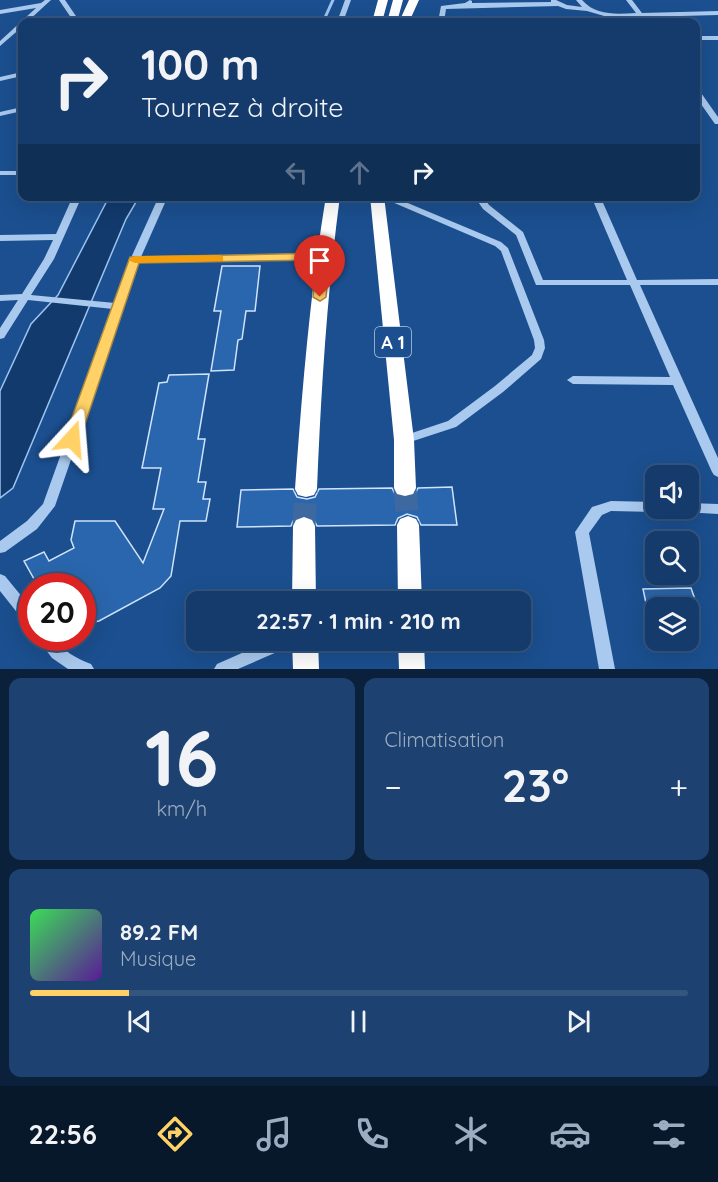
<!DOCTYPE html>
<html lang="fr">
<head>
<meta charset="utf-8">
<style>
  body { margin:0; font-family:Quicksand,sans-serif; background:#1d4271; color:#f1f3f6; height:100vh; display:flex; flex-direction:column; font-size:22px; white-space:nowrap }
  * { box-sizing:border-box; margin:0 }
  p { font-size:20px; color:#9dadc1 }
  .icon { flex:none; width:33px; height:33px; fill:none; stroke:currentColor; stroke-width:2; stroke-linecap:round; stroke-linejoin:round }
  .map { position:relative; height:669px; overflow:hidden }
  .panel { display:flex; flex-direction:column; gap:9px; padding:9px; background:#0b203b; flex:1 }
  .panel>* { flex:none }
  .top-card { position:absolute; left:18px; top:18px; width:682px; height:183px; border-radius:12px; box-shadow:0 6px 24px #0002,0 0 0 2px #33557e; background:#143b6b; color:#f1f3f6; overflow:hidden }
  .buttons { position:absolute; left:645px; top:465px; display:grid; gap:12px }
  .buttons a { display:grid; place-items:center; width:54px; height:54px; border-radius:12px; background:#143b6b; box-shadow:0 6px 24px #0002,0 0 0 2px #33557e; font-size:30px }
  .speed { position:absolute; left:18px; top:573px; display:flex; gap:12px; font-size:30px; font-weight:700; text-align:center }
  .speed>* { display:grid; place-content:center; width:78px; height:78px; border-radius:50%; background:#143b6b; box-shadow:0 6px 24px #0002,0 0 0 2px #33557e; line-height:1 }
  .speed .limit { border:9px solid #d22; background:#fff; color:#111 }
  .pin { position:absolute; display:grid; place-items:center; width:51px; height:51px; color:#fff; margin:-62px -26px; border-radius:50% 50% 50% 0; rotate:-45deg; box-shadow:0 0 6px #0007 }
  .pin .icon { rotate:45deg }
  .me { position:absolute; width:66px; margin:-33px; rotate:19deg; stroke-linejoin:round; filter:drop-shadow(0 0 4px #0008) }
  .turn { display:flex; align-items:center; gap:21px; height:126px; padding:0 24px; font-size:27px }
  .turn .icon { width:78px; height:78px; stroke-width:2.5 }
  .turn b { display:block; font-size:42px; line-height:51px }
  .lanes { display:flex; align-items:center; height:57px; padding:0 24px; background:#0003; justify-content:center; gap:30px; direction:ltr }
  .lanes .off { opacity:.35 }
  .big { font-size:45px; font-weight:700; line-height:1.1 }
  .panel .widget { flex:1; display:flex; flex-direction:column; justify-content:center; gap:9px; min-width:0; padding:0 21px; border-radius:12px; background:#1d4271 }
  .panel .dial { align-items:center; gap:0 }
  .dial b { font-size:78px; line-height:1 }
  .song { display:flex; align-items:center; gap:18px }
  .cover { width:72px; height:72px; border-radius:9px; background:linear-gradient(135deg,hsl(130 70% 55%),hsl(270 70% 35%)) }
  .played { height:6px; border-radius:3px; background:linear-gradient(90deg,#ffd166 15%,#33557e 15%) }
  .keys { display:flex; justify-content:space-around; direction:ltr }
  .heat { display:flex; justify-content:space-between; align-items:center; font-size:33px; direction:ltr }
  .panel .tiles { flex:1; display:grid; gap:9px; grid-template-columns:1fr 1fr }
  .widget:last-child { grid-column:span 2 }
  .trip { position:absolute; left:186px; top:591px; width:345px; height:60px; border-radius:12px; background:#143b6b; box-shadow:0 6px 24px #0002,0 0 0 2px #33557e; font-weight:700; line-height:60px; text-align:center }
  .tab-bar { display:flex; height:96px; justify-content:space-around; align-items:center; background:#08182b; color:#9dadc1 }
  .tab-bar .icon { width:42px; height:42px }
  .tab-bar .current { color:#ffd166 }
  .tab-bar b { font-size:27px; color:#f1f3f6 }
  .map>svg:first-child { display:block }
</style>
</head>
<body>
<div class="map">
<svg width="718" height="669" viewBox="0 0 718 669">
  <rect width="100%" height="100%" fill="#1b4f8f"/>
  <path fill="#123a6d" stroke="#9cc4f0" stroke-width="1.5" d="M109 197H139L126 219 13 488 0 498V391L31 324 58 295Z"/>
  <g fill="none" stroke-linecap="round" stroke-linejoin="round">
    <path stroke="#9cc4f0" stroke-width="3" d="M323 22 333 0"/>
  </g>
  <path fill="#2a66ad" stroke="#cfe3fa" stroke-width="1.5" d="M222 266H260L255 311H246L242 339 238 340 234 370 211 371 221 311H214Z
    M209 374 198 439H205L198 482H206L203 499H210L206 521H180L171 576 160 588 99 621 82 624V586H38L24 561 44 552 49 561 74 548 71 540 75 521H115L143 563 164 509H153L161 468H142L159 383 167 382 169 375Z
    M452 487 457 525H421L417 517 407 514 398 518 395 525 317 526 313 518 303 515 294 519 291 526 237 527 241 490 293 489 297 497 307 499 315 497 319 489 392 488 396 496 406 498 414 496 418 488Z
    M691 588 698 608H647L643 589Z"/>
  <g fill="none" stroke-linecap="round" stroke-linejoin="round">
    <path stroke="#3d69a0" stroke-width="23" stroke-dasharray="23 11" stroke-linecap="butt" d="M405 488 408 525
      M304 526 306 489"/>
    <path fill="#a9c9ee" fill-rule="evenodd" d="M45 0H51L27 22H22V27L0 46V41L36 8 0 14V10L41 3Z
      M59 0H65L80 22H74Z
      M345 0H351L343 22H337Z
      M470 0 472 1V3L551 2V0H556L567 5 582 7 576 0H582C596 16 616 14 636 13L626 0H632L642 13 718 11V15L644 17 648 22H642L638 17 611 18 587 11 566 9 558 6 446 9 444 22H438L441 6 465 3Z
      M696 36H718V40H696Z
      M22 72V76L0 81V77Z
      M696 90H699L718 117V124H715L696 97Z
      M22 107V111L0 116V112Z
      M0 171H22V175H0Z
      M73 196H82L54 259 31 295 115 303 130 260 159 196H168L141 257 324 253 329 256 324 259 139 263 55 506 37 529 5 552 0 553V541L27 521 43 504 113 309 28 300 4 338 0 339V328L18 300 0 301V295L22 294 44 259 53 240 0 241V235L56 234Z
      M378 196H391L501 242 508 248 544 340 545 348 541 359 503 392 456 427 404 444 400 443 398 440 400 437 448 421 495 386 532 355 535 348 534 340 501 251 495 246Z
      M474 196H483L489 205 523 232 543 280H627L591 196H600L637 280 718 279V285H640L718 458V477L714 475 712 472 673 385 573 384 567 380 573 376 670 377 630 285H536L516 235 483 209Z
      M611 501 656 502V508H662L656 512 611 511 602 515 589 533 615 669H599L575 532 592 507Z
      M688 503 718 504V514L683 512 682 508H688Z
      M0 574 5 576 32 609V627L27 625 0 591Z
      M37 638H53C64 651 75 658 91 664L94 669H68L52 658Z
      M271 640H295L293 645 238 669H214L217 664Z"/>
    <path fill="#fff" fill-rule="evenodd" d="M378 0H388L382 22H372Z
      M393 0H403L397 22H387Z
      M409 0H419L409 22H399Z
      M326 196H340C327 294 321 391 317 489L314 495 306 497 298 495 295 489C302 391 310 293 326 196Z
      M370 196H384L414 440 416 488 413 494 405 496 397 494 394 488V440Z
      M408 516 416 519 419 525 422 602H398L397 525 400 519Z
      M304 517 312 520 315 526 316 602H292L293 526 296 520Z
      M292 640H318L319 669H293Z
      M398 640H424L425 669H399Z"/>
  </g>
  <path fill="#ffd166" stroke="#a68842" stroke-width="1.5" d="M324 253 330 256 326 297 320 301 313 297 317 260 139 263 80 439 78 443H67L64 439 130 257Z"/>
  <path fill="#f59e0b" d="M219 255 223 256V261L135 263 128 260 135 256Z"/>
  <g text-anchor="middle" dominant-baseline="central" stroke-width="6" stroke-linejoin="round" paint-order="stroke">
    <rect fill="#1b4f8f" stroke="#bbcadd" stroke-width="1.5" x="375" y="327" width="36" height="30" rx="4.5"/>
    <g font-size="18" font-weight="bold" fill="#fff">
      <text x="393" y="342">A 1</text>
    </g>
  </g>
</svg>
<div class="buttons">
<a><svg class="icon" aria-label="sound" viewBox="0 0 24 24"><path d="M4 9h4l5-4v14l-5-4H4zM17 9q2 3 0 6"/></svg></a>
<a><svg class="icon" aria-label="search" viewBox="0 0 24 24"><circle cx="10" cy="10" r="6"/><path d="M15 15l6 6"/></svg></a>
<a><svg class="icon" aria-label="layers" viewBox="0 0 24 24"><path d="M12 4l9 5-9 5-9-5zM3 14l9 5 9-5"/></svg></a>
</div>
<div class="speed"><div class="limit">20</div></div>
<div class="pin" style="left:320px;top:297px;background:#d93025"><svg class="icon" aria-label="arrive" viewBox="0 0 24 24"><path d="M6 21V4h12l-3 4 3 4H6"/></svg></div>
<svg class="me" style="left:72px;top:439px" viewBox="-20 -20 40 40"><path d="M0-17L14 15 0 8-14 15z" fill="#ffd166" stroke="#fff" stroke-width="4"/></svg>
<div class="trip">22:57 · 1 min · 210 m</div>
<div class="top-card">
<div class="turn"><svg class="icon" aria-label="right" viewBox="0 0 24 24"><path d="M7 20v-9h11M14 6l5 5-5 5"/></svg><div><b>100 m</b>Tournez à droite</div></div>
<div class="lanes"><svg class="icon off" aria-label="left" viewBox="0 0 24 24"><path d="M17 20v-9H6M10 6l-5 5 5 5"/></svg><svg class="icon off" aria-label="ahead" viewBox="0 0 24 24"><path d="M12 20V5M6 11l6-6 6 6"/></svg><svg class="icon" aria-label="right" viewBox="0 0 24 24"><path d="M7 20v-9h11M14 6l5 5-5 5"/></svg></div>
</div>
</div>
<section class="panel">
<div class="tiles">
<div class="widget dial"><b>16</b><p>km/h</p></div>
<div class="widget"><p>Climatisation</p>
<div class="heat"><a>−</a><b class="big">23°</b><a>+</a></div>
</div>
<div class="widget">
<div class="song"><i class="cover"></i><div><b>89.2 FM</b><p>Musique</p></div></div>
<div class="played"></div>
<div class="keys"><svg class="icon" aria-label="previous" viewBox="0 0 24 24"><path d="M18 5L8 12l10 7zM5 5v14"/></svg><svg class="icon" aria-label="pause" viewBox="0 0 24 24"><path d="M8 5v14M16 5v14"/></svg><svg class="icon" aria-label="next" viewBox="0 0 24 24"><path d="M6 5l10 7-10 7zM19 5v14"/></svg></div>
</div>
</div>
</section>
<nav class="tab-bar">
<b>22:56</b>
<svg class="icon current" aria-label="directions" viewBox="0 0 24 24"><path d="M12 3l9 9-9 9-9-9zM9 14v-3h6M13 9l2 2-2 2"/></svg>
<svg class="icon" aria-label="music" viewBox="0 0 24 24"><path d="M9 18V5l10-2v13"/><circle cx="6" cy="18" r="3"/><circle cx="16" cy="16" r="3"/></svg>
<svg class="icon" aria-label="phone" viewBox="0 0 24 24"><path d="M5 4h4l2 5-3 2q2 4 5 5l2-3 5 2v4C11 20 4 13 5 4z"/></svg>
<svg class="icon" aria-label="climate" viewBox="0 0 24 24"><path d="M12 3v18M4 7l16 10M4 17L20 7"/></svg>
<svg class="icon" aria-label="car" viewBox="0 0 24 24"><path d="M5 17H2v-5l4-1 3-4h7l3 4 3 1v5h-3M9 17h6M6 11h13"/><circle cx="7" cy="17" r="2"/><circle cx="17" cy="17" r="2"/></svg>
<svg class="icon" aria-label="filters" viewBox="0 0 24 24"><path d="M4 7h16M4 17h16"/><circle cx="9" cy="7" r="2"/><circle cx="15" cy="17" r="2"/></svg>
</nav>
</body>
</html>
